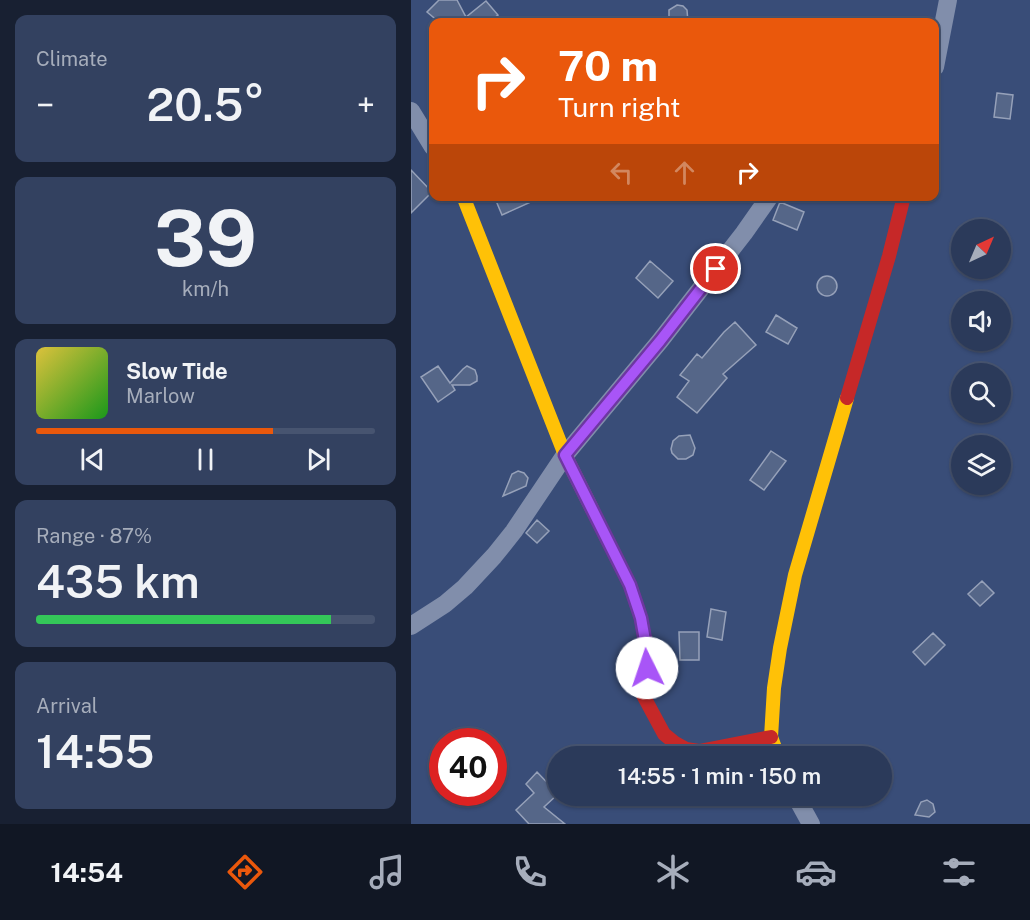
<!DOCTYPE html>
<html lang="en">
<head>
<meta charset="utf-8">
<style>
  body { margin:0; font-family:"Public Sans",sans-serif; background:#334160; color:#f1f3f6; height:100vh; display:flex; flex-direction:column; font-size:22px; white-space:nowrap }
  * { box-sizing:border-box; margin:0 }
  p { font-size:20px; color:#a6adbb }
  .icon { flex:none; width:33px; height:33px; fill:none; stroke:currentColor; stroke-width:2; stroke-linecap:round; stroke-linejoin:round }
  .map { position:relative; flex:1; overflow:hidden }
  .details { display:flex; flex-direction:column; gap:15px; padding:15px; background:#182032; width:411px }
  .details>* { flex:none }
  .top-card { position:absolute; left:18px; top:18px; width:510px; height:183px; border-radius:12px; box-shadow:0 2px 4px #0004,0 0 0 2px #475470; background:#ea580c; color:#fff; overflow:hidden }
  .needle { width:39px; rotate:44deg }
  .tools { position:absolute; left:540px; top:219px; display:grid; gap:12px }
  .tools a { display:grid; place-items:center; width:60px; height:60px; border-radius:50%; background:#2b3a5a; box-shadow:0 2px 4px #0004,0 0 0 2px #475470; font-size:30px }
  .speed { position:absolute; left:18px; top:728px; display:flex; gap:12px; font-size:30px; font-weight:700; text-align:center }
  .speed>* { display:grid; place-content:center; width:78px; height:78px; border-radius:50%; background:#2b3a5a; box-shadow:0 2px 4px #0004,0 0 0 2px #475470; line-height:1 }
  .speed .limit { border:9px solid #d22; background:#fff; color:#111 }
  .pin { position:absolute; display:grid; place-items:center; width:51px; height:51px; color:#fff; margin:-26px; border:3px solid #fff; border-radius:50%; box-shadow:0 2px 6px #0007 }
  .me { position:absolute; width:66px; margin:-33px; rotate:356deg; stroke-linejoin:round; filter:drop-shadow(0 0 4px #0008) }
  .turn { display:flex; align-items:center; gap:21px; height:126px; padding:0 30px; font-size:27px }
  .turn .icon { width:78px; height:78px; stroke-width:2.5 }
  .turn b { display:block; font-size:42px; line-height:51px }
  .lanes { display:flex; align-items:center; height:57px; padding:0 30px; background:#0003; justify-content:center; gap:30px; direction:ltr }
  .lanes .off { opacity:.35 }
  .big { font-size:45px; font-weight:600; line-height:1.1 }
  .details .widget { flex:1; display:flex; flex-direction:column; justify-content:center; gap:9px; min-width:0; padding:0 21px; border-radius:12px; background:#334160 }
  .details .dial { align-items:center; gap:0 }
  .dial b { font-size:78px; line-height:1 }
  .song { display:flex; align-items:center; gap:18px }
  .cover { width:72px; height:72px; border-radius:9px; background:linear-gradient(135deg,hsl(50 70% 55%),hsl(120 70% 35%)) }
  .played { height:6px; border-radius:3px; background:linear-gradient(90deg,#ea580c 70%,#475470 70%) }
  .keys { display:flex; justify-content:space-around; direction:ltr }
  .heat { display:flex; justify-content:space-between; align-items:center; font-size:33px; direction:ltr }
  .charge { height:9px; border-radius:4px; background:linear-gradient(90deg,#34c759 87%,#475470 0) }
  .trip { position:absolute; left:136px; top:746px; width:345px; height:60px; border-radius:30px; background:#2b3a5a; box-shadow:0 2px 4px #0004,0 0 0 2px #475470; font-weight:600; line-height:60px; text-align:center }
  .tab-bar { display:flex; height:96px; justify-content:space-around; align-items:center; background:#111724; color:#a6adbb }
  .tab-bar .icon { width:42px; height:42px }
  .tab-bar .selected { color:#ea580c }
  .tab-bar b { font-size:27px; color:#f1f3f6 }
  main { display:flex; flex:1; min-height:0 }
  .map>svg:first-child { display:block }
</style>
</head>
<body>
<main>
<section class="details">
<div class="widget"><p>Climate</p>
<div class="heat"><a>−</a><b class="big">20.5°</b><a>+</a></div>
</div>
<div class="widget dial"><b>39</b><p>km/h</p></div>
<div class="widget">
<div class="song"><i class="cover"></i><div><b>Slow Tide</b><p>Marlow</p></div></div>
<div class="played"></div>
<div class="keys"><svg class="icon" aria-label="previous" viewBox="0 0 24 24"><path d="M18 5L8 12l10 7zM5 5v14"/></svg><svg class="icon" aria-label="pause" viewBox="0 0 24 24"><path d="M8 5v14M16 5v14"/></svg><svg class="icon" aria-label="next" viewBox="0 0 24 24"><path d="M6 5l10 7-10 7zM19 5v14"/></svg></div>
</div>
<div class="widget"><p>Range · 87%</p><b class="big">435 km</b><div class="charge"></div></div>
<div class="widget"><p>Arrival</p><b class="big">14:55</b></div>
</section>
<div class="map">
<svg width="619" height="824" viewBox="0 0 619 824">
  <rect width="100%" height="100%" fill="#394d78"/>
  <path fill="#568" stroke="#96a1b9" stroke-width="1.5" d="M28 0H46L55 17 75 1 87 15 77 22H28L16 12Z
    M266 5 272 6 276 10 277 22H258V10Z
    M586 93 602 95 599 119 583 117Z
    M0 170 21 192 0 213Z
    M83 196H133L91 215Z
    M369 202 393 212 386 230 362 220Z
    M239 261 262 281 247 298 225 278Z
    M406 286a10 10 0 1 1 20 0a10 10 0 1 1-20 0Z
    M365 315 386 328 377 344 355 332Z
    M324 322 345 345 312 374 316 378 286 413 266 397 278 381 269 375 286 354 291 358 313 332Z
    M27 366 39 383 52 369 56 366 64 370 66 376V381L59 385H41L44 390 27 402 10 377Z
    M279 435 284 448 282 455 275 459H267L261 453 260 449 262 441 268 436Z
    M360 451 375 461 353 490 339 480Z
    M107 471 113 473 117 478 115 486 92 496 101 474Z
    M126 520 138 531 126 543 115 533Z
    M571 581 583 593 569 606 557 594Z
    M300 609 315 612 311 640 296 637Z
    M268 632H288V660H269Z
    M522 633 534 645 514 665 502 652Z
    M126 772 147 794 133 807 154 824H118L105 810 123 793 115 784Z
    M516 800 522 804 524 812 518 817 504 815 510 802Z"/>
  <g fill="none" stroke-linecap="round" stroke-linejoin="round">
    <path stroke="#818eab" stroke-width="18" d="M524 67 537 0
      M0 111 22 147
      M0 626 34 604 54 587 83 556 103 531 154 455 249 341 333 233 359 196
      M384 795 400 824"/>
    <path stroke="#ffc107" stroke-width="14" d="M52 196 154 455 181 509
      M367 756 360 737 363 688 369 648 384 575 436 398"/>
    <path stroke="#c62828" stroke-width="14" d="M436 398 478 256 493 196
      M181 509 219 585 230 618 235 646V668L232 682V695L253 734 264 743 275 749 288 751 360 737"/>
  </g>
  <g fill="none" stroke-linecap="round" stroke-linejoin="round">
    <defs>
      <path id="route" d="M236 668 235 646 230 618 219 585 154 455 249 341 305 269"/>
    </defs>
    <use href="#route" stroke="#6d37a1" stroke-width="15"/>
    <use href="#route" stroke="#a855f7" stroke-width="10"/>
  </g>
</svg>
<div class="tools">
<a><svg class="needle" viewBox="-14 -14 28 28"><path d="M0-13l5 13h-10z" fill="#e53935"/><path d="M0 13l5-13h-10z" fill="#a6adbb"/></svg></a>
<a><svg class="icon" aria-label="sound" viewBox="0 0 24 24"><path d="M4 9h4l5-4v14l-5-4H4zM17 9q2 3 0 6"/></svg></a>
<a><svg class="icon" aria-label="search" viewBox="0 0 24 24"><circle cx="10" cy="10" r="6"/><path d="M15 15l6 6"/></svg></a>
<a><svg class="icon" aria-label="layers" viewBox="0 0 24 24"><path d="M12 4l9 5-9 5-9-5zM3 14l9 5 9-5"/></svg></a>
</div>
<div class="speed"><div class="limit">40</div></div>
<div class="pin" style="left:305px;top:269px;background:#d93025"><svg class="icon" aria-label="arrive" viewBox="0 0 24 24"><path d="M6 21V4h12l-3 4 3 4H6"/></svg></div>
<svg class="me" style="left:236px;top:668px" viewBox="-20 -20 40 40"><circle r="19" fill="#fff"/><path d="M0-13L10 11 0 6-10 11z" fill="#a855f7"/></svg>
<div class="trip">14:55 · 1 min · 150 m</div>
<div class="top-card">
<div class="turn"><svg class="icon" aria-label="right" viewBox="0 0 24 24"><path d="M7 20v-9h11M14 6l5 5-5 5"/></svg><div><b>70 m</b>Turn right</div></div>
<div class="lanes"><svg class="icon off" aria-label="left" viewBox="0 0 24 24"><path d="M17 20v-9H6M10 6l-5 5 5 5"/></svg><svg class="icon off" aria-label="ahead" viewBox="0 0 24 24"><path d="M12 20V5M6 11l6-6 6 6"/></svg><svg class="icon" aria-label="right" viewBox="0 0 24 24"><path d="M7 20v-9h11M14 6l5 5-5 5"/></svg></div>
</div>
</div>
</main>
<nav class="tab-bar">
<b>14:54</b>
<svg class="icon selected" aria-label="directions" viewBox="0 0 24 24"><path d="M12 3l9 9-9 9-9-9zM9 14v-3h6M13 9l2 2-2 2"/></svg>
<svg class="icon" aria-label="music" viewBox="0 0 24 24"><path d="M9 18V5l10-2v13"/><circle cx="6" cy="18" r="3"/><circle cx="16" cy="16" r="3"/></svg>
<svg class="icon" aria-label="phone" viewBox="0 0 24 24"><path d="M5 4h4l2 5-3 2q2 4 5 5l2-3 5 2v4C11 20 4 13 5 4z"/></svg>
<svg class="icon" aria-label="climate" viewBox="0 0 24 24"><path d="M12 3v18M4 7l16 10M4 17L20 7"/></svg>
<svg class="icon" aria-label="car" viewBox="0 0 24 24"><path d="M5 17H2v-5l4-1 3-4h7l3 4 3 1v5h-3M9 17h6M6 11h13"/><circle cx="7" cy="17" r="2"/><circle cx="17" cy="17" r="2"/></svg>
<svg class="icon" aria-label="filters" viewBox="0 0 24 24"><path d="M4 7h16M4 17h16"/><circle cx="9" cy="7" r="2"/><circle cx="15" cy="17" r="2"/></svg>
</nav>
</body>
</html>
